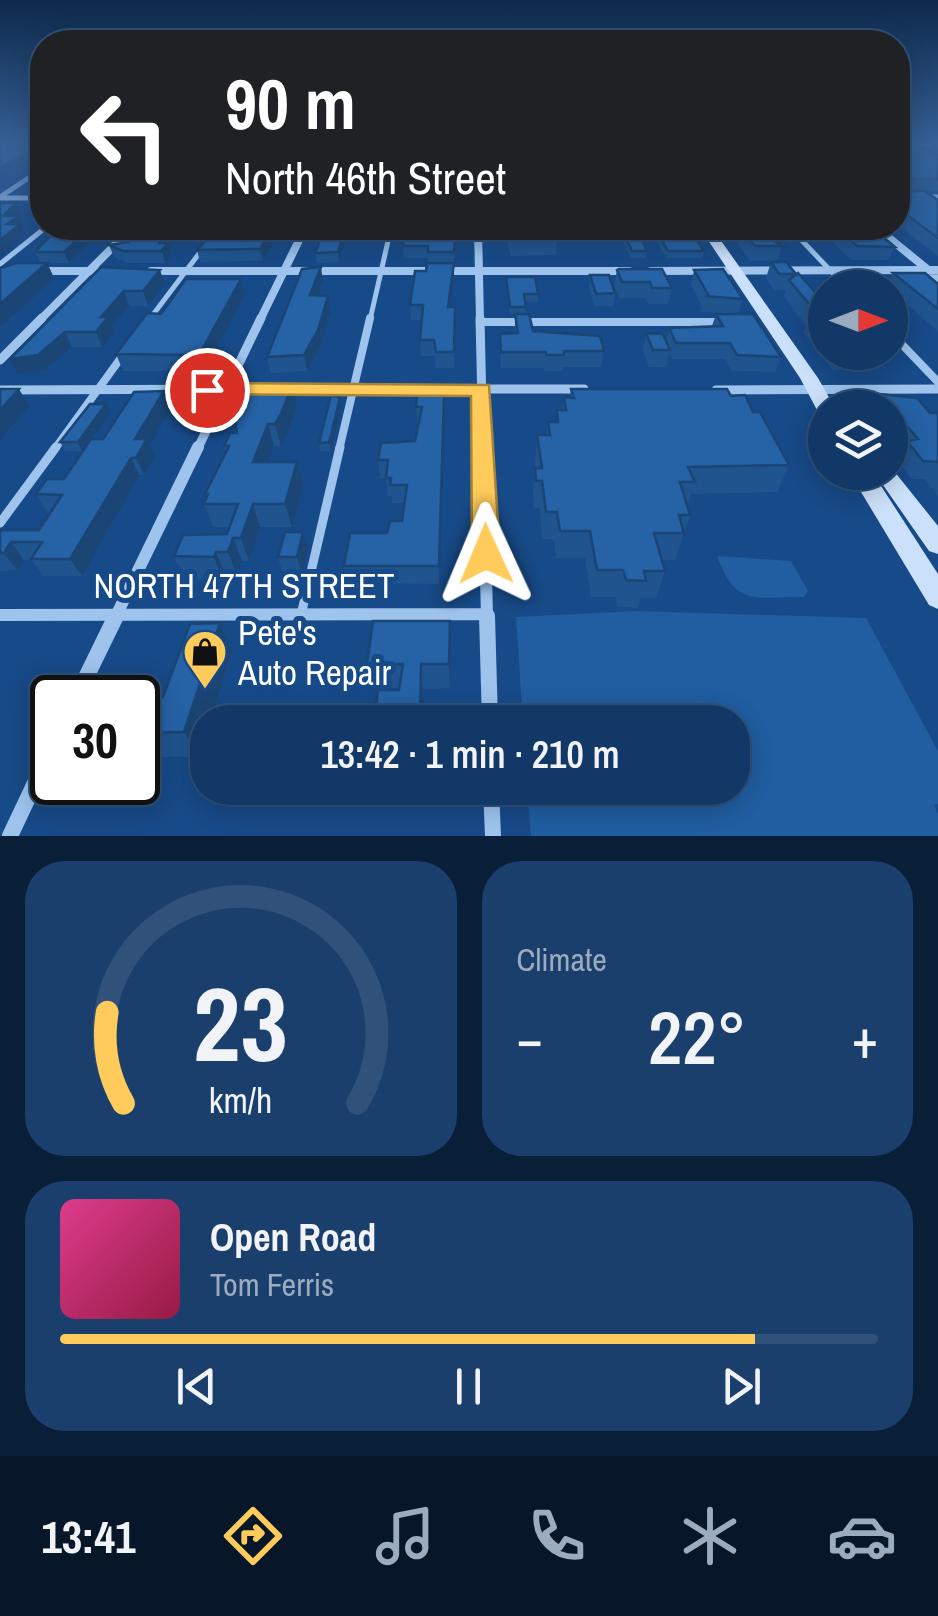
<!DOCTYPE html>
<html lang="en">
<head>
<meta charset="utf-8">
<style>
  body { margin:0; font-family:"Archivo Narrow",sans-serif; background:#1a3f6c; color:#f1f3f6; height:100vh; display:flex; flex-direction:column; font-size:38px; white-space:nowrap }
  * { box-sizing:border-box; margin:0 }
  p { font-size:32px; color:#9cacbf }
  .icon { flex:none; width:55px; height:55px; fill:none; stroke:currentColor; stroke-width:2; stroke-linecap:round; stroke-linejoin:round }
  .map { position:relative; height:836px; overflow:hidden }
  .side { display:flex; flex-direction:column; gap:25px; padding:25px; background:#091f38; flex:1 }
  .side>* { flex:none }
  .banner { position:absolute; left:30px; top:30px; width:880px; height:210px; border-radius:40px; box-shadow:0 5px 25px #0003,0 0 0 2px #30527a; background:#202124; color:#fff; overflow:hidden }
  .needle { width:65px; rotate:90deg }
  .fabs { position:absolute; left:808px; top:270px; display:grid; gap:20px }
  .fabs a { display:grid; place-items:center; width:100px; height:100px; border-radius:50%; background:#113866; box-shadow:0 5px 25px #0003,0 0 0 2px #30527a; font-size:50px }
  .speed { position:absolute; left:30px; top:675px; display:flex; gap:20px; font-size:50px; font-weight:700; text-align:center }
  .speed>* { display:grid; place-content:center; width:130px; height:130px; border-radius:50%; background:#113866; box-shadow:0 5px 25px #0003,0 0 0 2px #30527a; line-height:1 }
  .speed .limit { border:5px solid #111; border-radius:15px; background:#fff; color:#111 }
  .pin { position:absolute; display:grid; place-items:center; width:85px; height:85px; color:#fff; margin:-42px; border:5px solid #fff; border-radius:50%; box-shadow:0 2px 10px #0007 }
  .me { position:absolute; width:110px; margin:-55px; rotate:359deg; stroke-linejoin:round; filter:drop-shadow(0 0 8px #0008) }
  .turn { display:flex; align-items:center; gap:35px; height:210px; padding:0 30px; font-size:45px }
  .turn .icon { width:130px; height:130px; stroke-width:2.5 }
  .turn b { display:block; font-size:70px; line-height:85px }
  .big { font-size:75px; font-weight:600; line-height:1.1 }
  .side .widget { flex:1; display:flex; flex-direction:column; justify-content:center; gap:15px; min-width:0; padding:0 35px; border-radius:40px; background:#1a3f6c }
  .side .dial { align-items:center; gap:0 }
  .dial svg { height:260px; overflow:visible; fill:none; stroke:#30527a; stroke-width:7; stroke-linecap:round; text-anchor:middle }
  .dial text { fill:#f1f3f6; stroke:none }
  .song { display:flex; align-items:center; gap:30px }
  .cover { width:120px; height:120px; border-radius:15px; background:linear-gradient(135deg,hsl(330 70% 55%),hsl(340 70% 35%)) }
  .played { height:10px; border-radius:5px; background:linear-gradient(90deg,#ffcc5b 85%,#30527a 85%) }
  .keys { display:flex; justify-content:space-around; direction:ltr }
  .heat { display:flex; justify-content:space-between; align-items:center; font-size:55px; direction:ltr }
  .side .tiles { flex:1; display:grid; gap:25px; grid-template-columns:1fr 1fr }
  .widget:last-child { grid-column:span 2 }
  .trip { position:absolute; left:190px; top:705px; width:560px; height:100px; border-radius:40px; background:#113866; box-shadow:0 5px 25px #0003,0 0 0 2px #30527a; font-weight:600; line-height:100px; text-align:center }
  .dock { display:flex; height:160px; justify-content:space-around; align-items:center; background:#071629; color:#9cacbf }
  .dock .icon { width:70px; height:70px }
  .dock .selected { color:#ffcc5b }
  .dock b { font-size:45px; color:#f1f3f6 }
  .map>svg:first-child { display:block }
</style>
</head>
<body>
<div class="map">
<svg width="938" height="836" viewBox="0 0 938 836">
  <rect width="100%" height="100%" fill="#174a88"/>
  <path fill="#205da1" d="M717 556 791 561 808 591 804 597C757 596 736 609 717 556Z
    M637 611 866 618 938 751V804L934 805 938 814V836H531L527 788H732V722H523L516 617Z"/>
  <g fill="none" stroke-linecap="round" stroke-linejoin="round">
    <path stroke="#9ec4ee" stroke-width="4" d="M0 151 15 143"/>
    <path stroke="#9ec4ee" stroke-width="5" d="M790 228 847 288
      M478 231H513
      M547 231 663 230
      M0 264 45 228
      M149 320 204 247
      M370 320 391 228"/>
    <path stroke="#9ec4ee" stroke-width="8" d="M480 322H721
      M890 332 938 382
      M54 450 123 355
      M339 450 370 318"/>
    <path stroke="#9ec4ee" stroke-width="9" d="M0 523 56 447
      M301 615 340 447"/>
    <path stroke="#9ec4ee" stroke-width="5" d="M898 144H938
      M0 197 42 169
      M898 197H938
      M1 198H42"/>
    <path stroke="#9ec4ee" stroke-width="8" d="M478 228 480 320
      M877 228 938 278
      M41 271H109
      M151 271H629
      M651 271 938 270
      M40 320 132 228
      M260 320 305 228"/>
    <path stroke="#9ec4ee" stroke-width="9" d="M480 318 483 450
      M0 360 42 318
      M281 389H584
      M0 390 259 389
      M716 390 938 389
      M197 450 261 318"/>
    <path stroke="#9ec4ee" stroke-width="12" d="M483 447 487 618
      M0 615 488 614
      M115 618 198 447"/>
    <path stroke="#9ec4ee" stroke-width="16" d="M487 616 490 722
      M76 698 116 616
      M491 788 493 836
      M10 836 52 747"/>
    <path fill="#cbe0fa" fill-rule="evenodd" d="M700 228H712L818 378 835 408H825V414L818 412 800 378Z
      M890 466 938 526V554L929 551 874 472H890Z
      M849 472H872L938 574V609L929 605Z"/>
  </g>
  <path fill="#20548f" d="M42 143V162H31L0 180V147L39 145Z
    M898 143 938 156V191H902L938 200V256L898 225Z
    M933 143H938V155L930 150Z
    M56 228H105L69 263H47L54 278 0 328V268L41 263 35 252 55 232 54 229Z
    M141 228H197L195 230H185L170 247 172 255 165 263H127L114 257 109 245 128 242Z
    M218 228H283L263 261 200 262 197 250Z
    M321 228H349L339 262 317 263 315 253 322 235Z
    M406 228H457L454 263H428V258H404L403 246Z
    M506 228H553L557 240 556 255 511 256 505 237Z
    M726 228H770L784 242 777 261H750Z
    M826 228H872L895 247 888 260H851L828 237 831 231Z
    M641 229 640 236 647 251 646 258H631L621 237 622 230Z
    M655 229 704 251 702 258H667L653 236Z
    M771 262 796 274 825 303V352H867L859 368 833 370 804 333 806 326 784 296 786 290H774L766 278Z
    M101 267 165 284 148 306H129L112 326 114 332 102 347H72L46 370 18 374Z
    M617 270 672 288 668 304H649L646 298H619L614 285Z
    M694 270 743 299 738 314 781 357 775 372 732 371 725 359H672L669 352 666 367H649L643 350 646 333 666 342 669 328 712 326 716 314H735L700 312 702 307 691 285Z
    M893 273 938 284V331L890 290V288L887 287Z
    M590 275 615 293 613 306H594L589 287Z
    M506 277 538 294V302H525L526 314 533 331 604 351 601 367H563L562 371H545L544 368H501L500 334H515V314H510Z
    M454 278 451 307 455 322 454 368H436L435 356H421L420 340 421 320H411L410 305Z
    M241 279 245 294 204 371H123L116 354 161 314Z
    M323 281 318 295 328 296 331 311 321 345 307 371 271 373 267 357Z
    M292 385 297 406 287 436 281 446H274L268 462H297L303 485 292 527H260L249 561H242L237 575H225L223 580 185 579 174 556 227 534 229 527H213L204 504 207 498 205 494 226 452 224 446Z
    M571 389 731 396 753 412 789 465 777 492 691 494 687 505 690 515 675 560H662L665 571 656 598H641L638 608 618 607 616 597H591L585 558H556L554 540 542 539 540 508H534L533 495 537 435H546L548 422H556L557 410H562L564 397H570Z
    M164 391 171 408 150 445 155 456 144 475H139L82 576H44L32 560H24L17 570 0 571V530H39L51 512H47L36 494 64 479 103 439Z
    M444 394 439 584 348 583 344 566 402 521 404 503H392V496H388L386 478H380L378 460 415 441 418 424H417L416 407Z
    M879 394 930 413H938V496L925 479H911L897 459 902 451 890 436V408H872Z
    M340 397 342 406 331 451H320L319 443Z
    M106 404 110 413 82 451H65L60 442Z
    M308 550 302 575H283L278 557Z
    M450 621V688L399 690 400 688H372L367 664Z
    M220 623 232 650 210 722H208V731L200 757H138V698L163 697Z
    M306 788H393L391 805 313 804Z"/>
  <path fill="#1a4574" d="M27 153 31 162 0 180V168Z
    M16 203 21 214 18 217 19 216 24 227 22 228 26 235 0 257 3 216Z
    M90 228H105L69 263 64 252Z
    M173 228H184L185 230 170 247 172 255 165 263 160 243Z
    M273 228H283L263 261 260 249Z
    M345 228H349L339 262 338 252Z
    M47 263 54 278 0 328V304Z
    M454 263V278L449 322 448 307Z
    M321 267 323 281 313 310 310 295Z
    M160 270 165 284 148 306 143 291Z
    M241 279 245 294 204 371 199 355Z
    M124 291 129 306 112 326 114 332 102 347 96 332 101 317Z
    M328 296 331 311 321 345 307 371 304 355Z
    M65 332 72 347 46 370 18 374 10 359Z
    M292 385 297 406 287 436 281 446 275 424Z
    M19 389 29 406 0 440V410Z
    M164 391 171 408 150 445 155 456 144 475 136 458 135 439Z
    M444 394 445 411 439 584V566Z
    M340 397 342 406 331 451 329 442Z
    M106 404 110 413 82 451 78 442Z
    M268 424 274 446 260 485 253 462Z
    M131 458 139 475 82 576 70 559Z
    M297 462 303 485 292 527 285 504Z
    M253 504 260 527 249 561 241 538Z
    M303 532 308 550 302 575 297 557Z
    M233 538 242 561 237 575 228 552Z
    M11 542 24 560 17 570 4 553Z
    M216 552 225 575 223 580 214 557Z
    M450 621 451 646 450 688 449 664Z
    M220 623 232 650 210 722H208V731L200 757 184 732Z
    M421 664 423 688V722H420Z
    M388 788H393L391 805Z"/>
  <path fill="#2562a6" stroke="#1a4574" stroke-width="2.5" d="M41 143H42V153H27L0 168V147L39 145Z
    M898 143H911L938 155V179H902L898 187Z
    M898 188 902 191H924L938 200V238L898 208Z
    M0 203H16L3 216H19L7 224H20L0 240Z
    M56 228H90L64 252H35L57 229H54Z
    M141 228H173L160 243H168L161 251H123L109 245 128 242Z
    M218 228H273L260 249 197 250Z
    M321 228H345L338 252 315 253 324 230 321 229Z
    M406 228H456L454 252H428V246H403Z
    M507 228H553L557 240 512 241Z
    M741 228H770L784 242H776L782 246H755Z
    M837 228H872L895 247 857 246Z
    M641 229 638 231 647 251H632L622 230Z
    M655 229H690L704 251H668Z
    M771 262H786L796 274H779Z
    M17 263H47L0 304V268Z
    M427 263H454L448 307H455L454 352H436L434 340H420L423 305H410L415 271H426Z
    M101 267 160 270 143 291H124L101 317H108L96 332H65L38 355 10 359Z
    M321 267 310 295 328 296 318 330 304 355 267 357 302 269Z
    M619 269H662L672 288H652L650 282H622L617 270Z
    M723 269 743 299 705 296H709L694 270Z
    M798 273 825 303V334L810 316H819L789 280Z
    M893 273H925L938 284V309Z
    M590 275H609L615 293 596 294Z
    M506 277H535L538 294H524L526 307H510Z
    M186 279H241L199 355 116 354 147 313 161 314Z
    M515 314H529L533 331 600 336 604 351H564V355H546V352H501L500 334 518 333Z
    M716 314H753L781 357 737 355 730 343H676L669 328 723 326Z
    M646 333 663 334 670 350H653Z
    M250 385H292L281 414 275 424H268L253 462H297L285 504H253L241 538H233L228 552H216L214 557 174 556 183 535 227 534 238 504H204L208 494H205L229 446H224L230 433H237L235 421Z
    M0 389H19L0 410Z
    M571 389H727L731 396 745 395 753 412H760L789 465 688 467 695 482H680L690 515H679L684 533H654L665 571H644L646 581 626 580 623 570H597L590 531H560L557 512H546L542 481H536L535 468H542L537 435H550L548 422H558L557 410H566L564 397 574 398Z
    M164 391 135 439H147L136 458H131L70 559H31L42 542H11L4 553H0V530H39L62 495 36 494 47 479H64L91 439H103L134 392Z
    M417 394H444L439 566H344L350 533H387L390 521H402L407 485H390L391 478H386L388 460H378L381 443 415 441 422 407H416Z
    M879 394 917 398 930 413H938V462L923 461 907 441 918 439Z
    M331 395 340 397 331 435 329 442 319 443Z
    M90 404H106L78 442H60Z
    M285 532H303L297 557H278Z
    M373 621H450L449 664H421L420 722H374L378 690H399L403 664H367Z
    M220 623 184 732 138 733V698H104L163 697 190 624Z"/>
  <linearGradient id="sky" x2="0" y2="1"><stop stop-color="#0d294b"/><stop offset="0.55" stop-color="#366096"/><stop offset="1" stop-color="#366096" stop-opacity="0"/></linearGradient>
  <rect width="938" height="260" fill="url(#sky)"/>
  <path fill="#ffcc5b" stroke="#a6853b" stroke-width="2.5" d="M207 383 489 385 500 554 496 562 486 566 476 562 472 554 471 396 199 394 196 390 199 385Z"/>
  <defs>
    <symbol id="shop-pin" viewBox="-11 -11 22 30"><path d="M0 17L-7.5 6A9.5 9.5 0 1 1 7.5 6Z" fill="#ffcc5b" stroke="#174a88"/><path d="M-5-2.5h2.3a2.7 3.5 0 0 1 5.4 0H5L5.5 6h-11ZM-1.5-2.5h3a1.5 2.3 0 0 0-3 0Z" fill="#111"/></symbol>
  </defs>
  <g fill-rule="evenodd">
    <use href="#shop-pin" x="180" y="627" width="50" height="68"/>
  </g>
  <g text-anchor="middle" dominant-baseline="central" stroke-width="10" stroke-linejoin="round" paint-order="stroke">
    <g font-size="35" fill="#fff" stroke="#174a88">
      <text x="244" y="585">NORTH 47TH STREET</text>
    </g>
    <g font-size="35" fill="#fff" stroke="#174a88" text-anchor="start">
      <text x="238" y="632">Pete's<tspan x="238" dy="40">Auto Repair</tspan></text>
    </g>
  </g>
</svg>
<div class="fabs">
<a><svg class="needle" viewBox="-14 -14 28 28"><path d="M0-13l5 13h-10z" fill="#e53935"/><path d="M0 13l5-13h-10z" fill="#9cacbf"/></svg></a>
<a><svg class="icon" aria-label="layers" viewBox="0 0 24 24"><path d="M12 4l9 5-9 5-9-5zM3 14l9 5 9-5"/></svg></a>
</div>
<div class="speed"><div class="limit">30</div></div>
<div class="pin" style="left:207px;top:390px;background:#d93025"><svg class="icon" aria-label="arrive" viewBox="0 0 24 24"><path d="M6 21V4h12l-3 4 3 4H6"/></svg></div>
<svg class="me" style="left:486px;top:554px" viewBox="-20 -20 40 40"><path d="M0-17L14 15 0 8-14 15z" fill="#ffcc5b" stroke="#fff" stroke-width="4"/></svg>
<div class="trip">13:42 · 1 min · 210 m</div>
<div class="banner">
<div class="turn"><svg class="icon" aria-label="left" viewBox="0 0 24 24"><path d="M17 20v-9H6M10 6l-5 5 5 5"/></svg><div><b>90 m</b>North 46th Street</div></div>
</div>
</div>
<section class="side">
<div class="tiles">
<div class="widget dial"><svg viewBox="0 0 100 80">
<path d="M14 69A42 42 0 1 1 86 69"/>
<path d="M14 69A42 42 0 0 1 9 41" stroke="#ffcc5b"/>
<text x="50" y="56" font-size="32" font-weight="700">23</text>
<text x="50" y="72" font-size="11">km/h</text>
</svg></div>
<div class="widget"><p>Climate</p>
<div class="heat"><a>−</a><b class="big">22°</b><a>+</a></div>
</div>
<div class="widget">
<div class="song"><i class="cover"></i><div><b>Open Road</b><p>Tom Ferris</p></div></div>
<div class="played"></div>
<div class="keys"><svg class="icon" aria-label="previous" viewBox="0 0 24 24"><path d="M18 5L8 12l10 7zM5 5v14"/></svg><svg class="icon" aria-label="pause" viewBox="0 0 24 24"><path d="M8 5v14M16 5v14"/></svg><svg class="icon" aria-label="next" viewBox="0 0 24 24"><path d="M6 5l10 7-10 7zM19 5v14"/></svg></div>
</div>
</div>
</section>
<nav class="dock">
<b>13:41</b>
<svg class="icon selected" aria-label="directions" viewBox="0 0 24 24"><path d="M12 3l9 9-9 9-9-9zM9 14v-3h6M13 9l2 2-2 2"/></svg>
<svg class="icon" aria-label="music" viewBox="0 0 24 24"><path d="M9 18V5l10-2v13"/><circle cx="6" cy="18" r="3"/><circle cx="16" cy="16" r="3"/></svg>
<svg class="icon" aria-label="phone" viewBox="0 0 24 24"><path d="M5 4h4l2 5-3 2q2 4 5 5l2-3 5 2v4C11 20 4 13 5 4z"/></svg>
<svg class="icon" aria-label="climate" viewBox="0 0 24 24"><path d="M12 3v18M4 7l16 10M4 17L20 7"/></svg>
<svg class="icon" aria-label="car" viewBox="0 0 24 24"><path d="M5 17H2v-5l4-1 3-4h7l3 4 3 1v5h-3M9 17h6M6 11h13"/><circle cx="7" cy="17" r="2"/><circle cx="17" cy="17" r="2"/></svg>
</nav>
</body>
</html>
